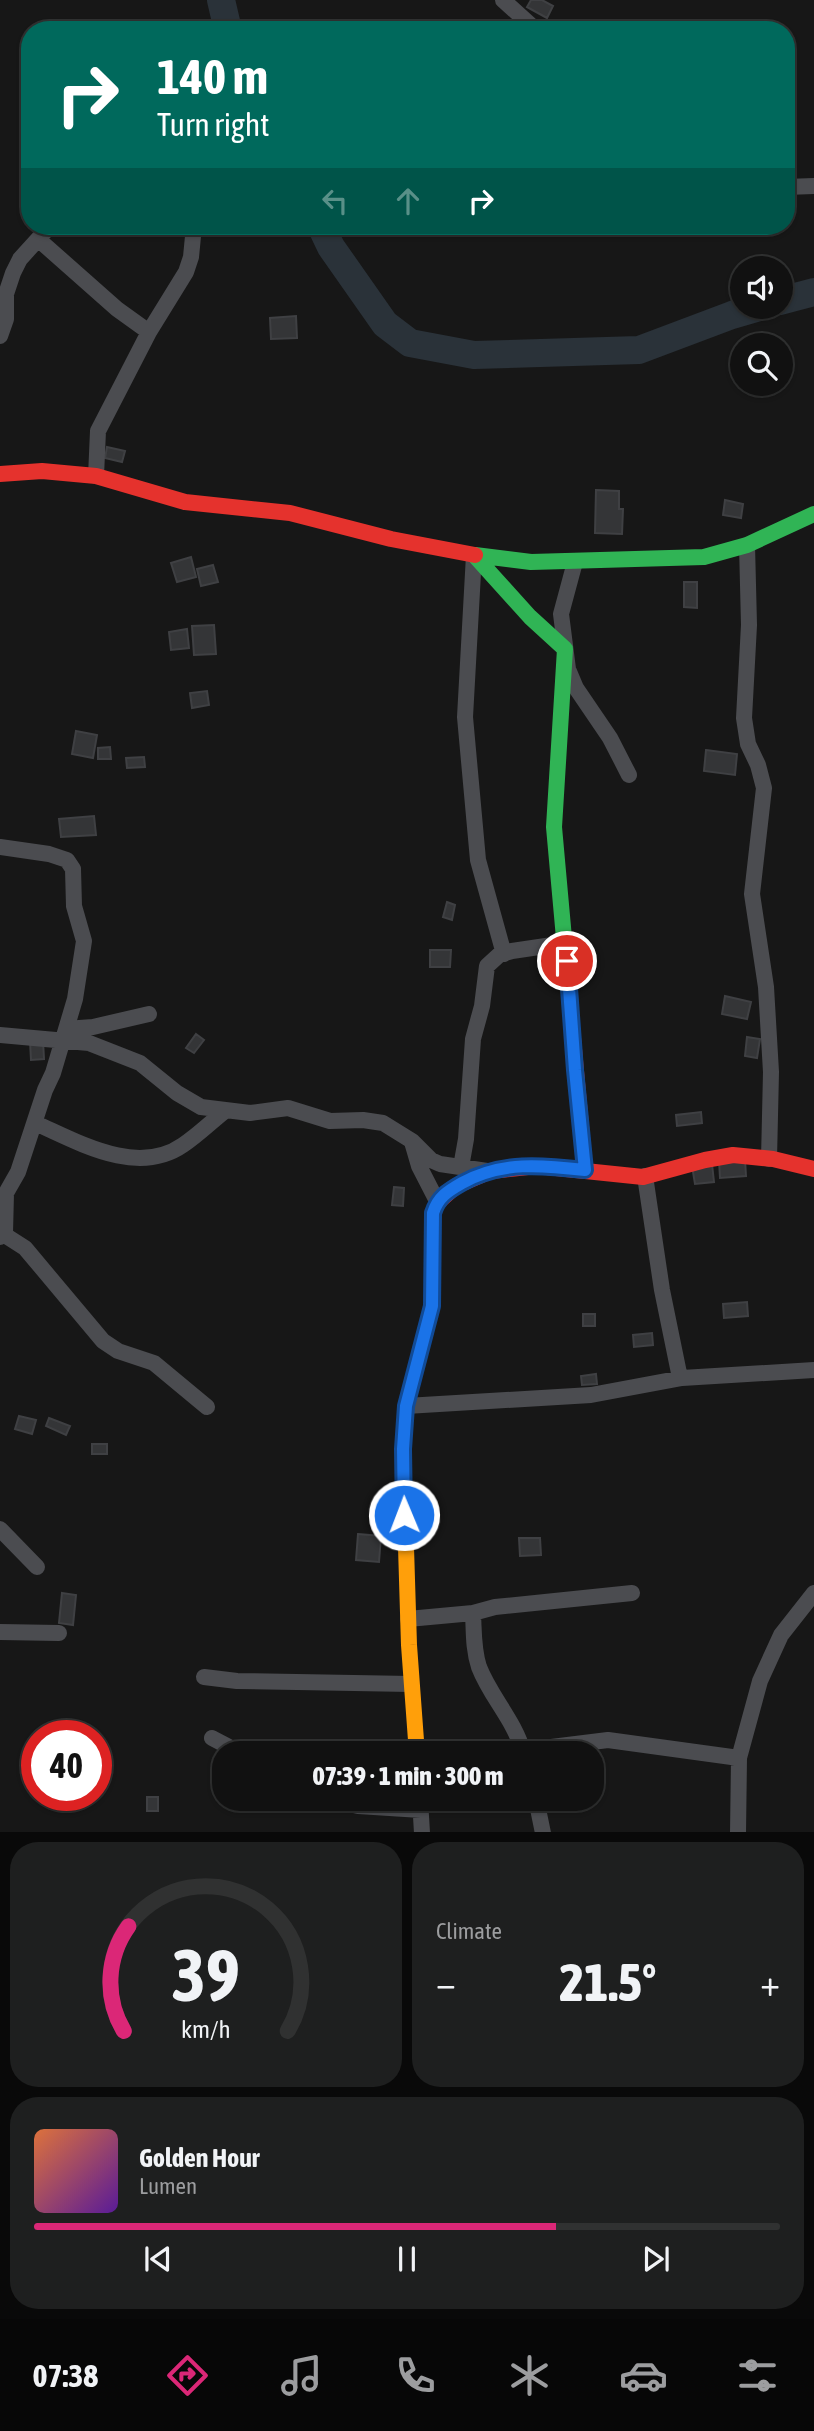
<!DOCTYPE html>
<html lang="en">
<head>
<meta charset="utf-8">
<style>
  body { margin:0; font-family:"Asap Condensed",sans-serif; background:#1e1f1f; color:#f1f3f6; height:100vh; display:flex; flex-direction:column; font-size:26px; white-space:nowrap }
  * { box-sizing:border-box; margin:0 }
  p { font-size:23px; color:#9c9d9f }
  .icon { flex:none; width:38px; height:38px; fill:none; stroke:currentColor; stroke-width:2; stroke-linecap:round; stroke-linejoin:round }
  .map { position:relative; height:1832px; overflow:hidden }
  .panel { display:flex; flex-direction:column; gap:10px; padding:10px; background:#090909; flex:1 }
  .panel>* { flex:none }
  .guide { position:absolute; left:21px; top:21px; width:774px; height:214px; border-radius:28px; box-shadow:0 2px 5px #0004,0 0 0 2px #303131; background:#00695c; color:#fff; overflow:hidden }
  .controls { position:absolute; left:730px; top:256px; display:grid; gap:14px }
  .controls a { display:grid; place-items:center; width:63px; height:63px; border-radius:50%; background:#111; box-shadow:0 2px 5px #0004,0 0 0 2px #303131; font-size:35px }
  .speed { position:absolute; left:21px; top:1720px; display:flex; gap:14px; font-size:35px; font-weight:700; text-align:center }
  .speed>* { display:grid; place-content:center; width:91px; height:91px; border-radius:50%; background:#111; box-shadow:0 2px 5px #0004,0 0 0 2px #303131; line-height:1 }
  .speed .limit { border:10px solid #d22; background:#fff; color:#111 }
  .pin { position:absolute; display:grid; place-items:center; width:60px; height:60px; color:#fff; margin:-30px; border:4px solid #fff; border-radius:50%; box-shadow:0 2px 7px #0007 }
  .me { position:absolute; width:77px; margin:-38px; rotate:359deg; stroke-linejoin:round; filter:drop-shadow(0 0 5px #0008) }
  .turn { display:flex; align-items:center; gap:24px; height:147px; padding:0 21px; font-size:32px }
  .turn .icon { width:91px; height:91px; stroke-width:2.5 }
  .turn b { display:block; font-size:49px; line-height:60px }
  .lanes { display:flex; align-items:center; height:66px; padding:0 21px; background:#0003; justify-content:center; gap:35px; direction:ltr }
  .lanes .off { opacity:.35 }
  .big { font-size:52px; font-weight:800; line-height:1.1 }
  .panel .tile { flex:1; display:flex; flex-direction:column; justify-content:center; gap:10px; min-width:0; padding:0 24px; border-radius:28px; background:#1e1f1f }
  .panel .dial { align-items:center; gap:0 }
  .dial svg { height:182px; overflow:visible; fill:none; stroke:#303131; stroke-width:7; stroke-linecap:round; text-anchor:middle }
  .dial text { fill:#f1f3f6; stroke:none }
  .song { display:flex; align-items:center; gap:21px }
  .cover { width:84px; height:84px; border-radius:10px; background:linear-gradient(135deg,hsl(20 70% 55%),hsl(270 70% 35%)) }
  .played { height:7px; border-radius:4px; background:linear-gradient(90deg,#db2777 70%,#303131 70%) }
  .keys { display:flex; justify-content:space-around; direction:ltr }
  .heat { display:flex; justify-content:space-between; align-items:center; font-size:38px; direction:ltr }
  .panel .tiles { flex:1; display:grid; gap:10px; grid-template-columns:1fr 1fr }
  .tile:last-child { grid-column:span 2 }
  .trip { position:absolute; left:212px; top:1741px; width:392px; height:70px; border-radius:28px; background:#111; box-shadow:0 2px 5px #0004,0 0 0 2px #303131; font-weight:800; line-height:70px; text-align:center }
  .tab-bar { display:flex; height:112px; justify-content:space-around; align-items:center; background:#070707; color:#9c9d9f }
  .tab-bar .icon { width:49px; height:49px }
  .tab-bar .selected { color:#db2777 }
  .tab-bar b { font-size:32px; color:#f1f3f6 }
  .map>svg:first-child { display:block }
</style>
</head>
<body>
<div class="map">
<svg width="814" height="1833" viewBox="0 0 814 1833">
  <rect width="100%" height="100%" fill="#171717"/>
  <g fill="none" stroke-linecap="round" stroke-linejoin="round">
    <path stroke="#2a3239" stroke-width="28" d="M221 0 228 30
      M321 226 331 247 385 324 410 343 474 355 639 350 732 315 763 306
      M780 301 814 292"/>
  </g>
  <path fill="#343537" stroke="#3f4043" stroke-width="2" d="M531 0H542L553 6 547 18 527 7Z
    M296 316 297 338 271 339 270 318Z
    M107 447 125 451 122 462 105 458Z
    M596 490 619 491V509H623L622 534 595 533Z
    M725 500 743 504 741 518 723 515Z
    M191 557 196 577 177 582 171 563Z
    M213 565 218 582 201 586 197 569Z
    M684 582H697V608L684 607Z
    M214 625 216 654 194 655 192 626Z
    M187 629 189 648 171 650 169 632Z
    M207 691 209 705 192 708 190 693Z
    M76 731 97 735 93 758 72 754Z
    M110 747 111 759H98V748Z
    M706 750 737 754 735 775 704 771Z
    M144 757 145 767 127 768 126 758Z
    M94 816 96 835 61 837 59 819Z
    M447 902 455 905 452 920 443 917Z
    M430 950H451L450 967H430Z
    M725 996 751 1002 747 1019 722 1014Z
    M196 1034 204 1040 194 1053 186 1048Z
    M747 1037 760 1039 757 1058 745 1056Z
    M43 1040 44 1059 31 1060 30 1041Z
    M701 1112 702 1123 677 1126 676 1115Z
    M745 1159 746 1176 720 1178 719 1160Z
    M712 1164 714 1182 695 1184 692 1166Z
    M394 1187 404 1188 403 1206 392 1205Z
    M747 1302 748 1316 724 1318 723 1304Z
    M583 1314H595V1326H583Z
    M652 1333 653 1345 634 1347 633 1335Z
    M596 1374 597 1384 582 1385 581 1376Z
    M19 1416 36 1420 32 1434 15 1429Z
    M49 1418 70 1426 66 1435 46 1426Z
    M92 1444H107V1454H92Z
    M358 1534 381 1536 379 1562 356 1560Z
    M519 1538H540L541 1555 520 1556Z
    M62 1593 76 1595 73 1625 59 1623Z
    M147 1797H158V1811H147Z"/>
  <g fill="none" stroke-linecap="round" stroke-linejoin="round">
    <path stroke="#4b4c50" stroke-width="16" d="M503 0 536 30
      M786 187 814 186
      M39 240 117 309 149 332
      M0 336 6 319V294L13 273 20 259 50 226
      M96 476 98 431 149 332 186 272 191 257 194 226
      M747 545 749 625 744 718 748 744 758 765 764 788 752 894 766 987 771 1072 769 1159
      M474 555 465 717 478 860 504 954
      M575 562 561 614 568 669 576 688 610 738 629 775
      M0 847 49 854 67 860 73 869 74 906 84 941 75 999 53 1073 45 1090 18 1172 6 1193 5 1233 0 1237
      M66 1029 93 1027 149 1014
      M0 1035 89 1043 140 1063 177 1093 201 1107 250 1113 288 1108 330 1121 363 1120 383 1123 412 1141 431 1160 440 1164 487 1171
      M35 1123C78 1142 137 1177 183 1145 198 1135 211 1122 225 1111
      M412 1142 419 1166 437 1201
      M461 1167 466 1139 473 1039 482 1006 487 966 499 955 512 951 566 943
      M645 1176 662 1290 680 1378
      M0 1232 25 1248 103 1341 118 1351 154 1363 207 1407
      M406 1406 591 1395 682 1378 814 1370
      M0 1529 37 1567
      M473 1613C474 1631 473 1649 479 1667 491 1698 514 1719 524 1754
      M408 1619 473 1613 495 1607 632 1593
      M0 1632 59 1633
      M204 1677 237 1681 411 1684
      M212 1738 233 1749 236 1754
      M495 1754 608 1740 739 1758
      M328 1799 358 1806 421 1810
      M420 1799 422 1833
      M536 1799 543 1833
      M738 1833 739 1758 760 1681 781 1635 814 1593"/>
    <path stroke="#30b455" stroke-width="16" d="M474 555 530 617 565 649 554 827 572 1027
      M475 555 531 562 704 557 747 545 814 514"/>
    <path stroke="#ff9f0a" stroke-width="16" d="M417 1754 409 1645 403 1449 406 1406 432 1306V1269"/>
    <path stroke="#e5322d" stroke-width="16" d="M0 474 42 471 96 476 185 502 290 513 391 539 475 555
      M572 1027 585 1170
      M432 1269 433 1213 437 1203 456 1186 491 1171 537 1166 643 1177 705 1160 733 1155 773 1159 814 1169"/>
  </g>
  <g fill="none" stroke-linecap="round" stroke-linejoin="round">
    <defs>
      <path id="route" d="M404 1515 403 1449 406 1406 432 1306 433 1213C438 1197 448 1191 462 1183 502 1161 542 1165 585 1170L575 1070 567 961"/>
    </defs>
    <use href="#route" stroke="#114b97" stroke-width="18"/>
    <use href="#route" stroke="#1a73e8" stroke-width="12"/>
  </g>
</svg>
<div class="controls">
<a><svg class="icon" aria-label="sound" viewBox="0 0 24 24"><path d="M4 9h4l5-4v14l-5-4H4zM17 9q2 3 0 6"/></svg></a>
<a><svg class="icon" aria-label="search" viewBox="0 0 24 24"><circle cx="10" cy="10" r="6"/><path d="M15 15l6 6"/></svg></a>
</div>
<div class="speed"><div class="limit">40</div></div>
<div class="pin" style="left:567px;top:961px;background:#d93025"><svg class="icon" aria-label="arrive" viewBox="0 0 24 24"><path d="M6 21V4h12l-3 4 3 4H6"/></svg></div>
<svg class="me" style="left:404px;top:1515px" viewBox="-20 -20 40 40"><circle r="17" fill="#1a73e8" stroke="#fff" stroke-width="3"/><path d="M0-11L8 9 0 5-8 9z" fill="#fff"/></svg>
<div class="trip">07:39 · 1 min · 300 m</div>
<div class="guide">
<div class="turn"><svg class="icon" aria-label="right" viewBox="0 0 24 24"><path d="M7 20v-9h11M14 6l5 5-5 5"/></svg><div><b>140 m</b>Turn right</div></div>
<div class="lanes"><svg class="icon off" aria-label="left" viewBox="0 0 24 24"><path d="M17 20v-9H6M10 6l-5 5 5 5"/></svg><svg class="icon off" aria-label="ahead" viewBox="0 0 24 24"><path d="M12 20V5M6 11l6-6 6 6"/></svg><svg class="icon" aria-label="right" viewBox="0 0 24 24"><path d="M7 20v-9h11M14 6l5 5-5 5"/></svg></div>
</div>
</div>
<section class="panel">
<div class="tiles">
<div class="tile dial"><svg viewBox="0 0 100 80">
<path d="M14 69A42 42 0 1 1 86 69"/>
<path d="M14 69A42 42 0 0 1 16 23" stroke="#db2777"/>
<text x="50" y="56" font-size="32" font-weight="700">39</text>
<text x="50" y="72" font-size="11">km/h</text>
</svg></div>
<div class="tile"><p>Climate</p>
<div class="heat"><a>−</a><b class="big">21.5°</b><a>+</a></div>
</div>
<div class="tile">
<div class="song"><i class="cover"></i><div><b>Golden Hour</b><p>Lumen</p></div></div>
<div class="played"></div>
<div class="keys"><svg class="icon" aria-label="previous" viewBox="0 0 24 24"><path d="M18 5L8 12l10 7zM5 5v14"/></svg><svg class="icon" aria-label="pause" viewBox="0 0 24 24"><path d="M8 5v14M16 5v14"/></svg><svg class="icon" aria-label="next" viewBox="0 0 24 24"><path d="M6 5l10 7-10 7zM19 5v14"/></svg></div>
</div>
</div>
</section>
<nav class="tab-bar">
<b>07:38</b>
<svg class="icon selected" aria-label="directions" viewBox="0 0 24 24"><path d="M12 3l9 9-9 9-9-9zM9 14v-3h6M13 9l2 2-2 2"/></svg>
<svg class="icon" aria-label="music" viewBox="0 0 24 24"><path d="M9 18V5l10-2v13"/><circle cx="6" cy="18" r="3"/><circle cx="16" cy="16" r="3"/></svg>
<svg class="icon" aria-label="phone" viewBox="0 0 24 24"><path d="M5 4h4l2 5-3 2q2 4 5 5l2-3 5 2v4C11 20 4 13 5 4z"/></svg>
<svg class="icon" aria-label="climate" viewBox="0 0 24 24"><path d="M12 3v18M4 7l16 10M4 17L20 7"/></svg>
<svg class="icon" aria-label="car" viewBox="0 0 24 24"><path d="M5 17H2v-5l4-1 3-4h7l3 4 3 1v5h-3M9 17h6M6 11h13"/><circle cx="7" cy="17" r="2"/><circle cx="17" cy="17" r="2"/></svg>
<svg class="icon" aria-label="filters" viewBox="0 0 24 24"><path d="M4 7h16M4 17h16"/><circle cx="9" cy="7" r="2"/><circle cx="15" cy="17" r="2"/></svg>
</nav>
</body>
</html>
